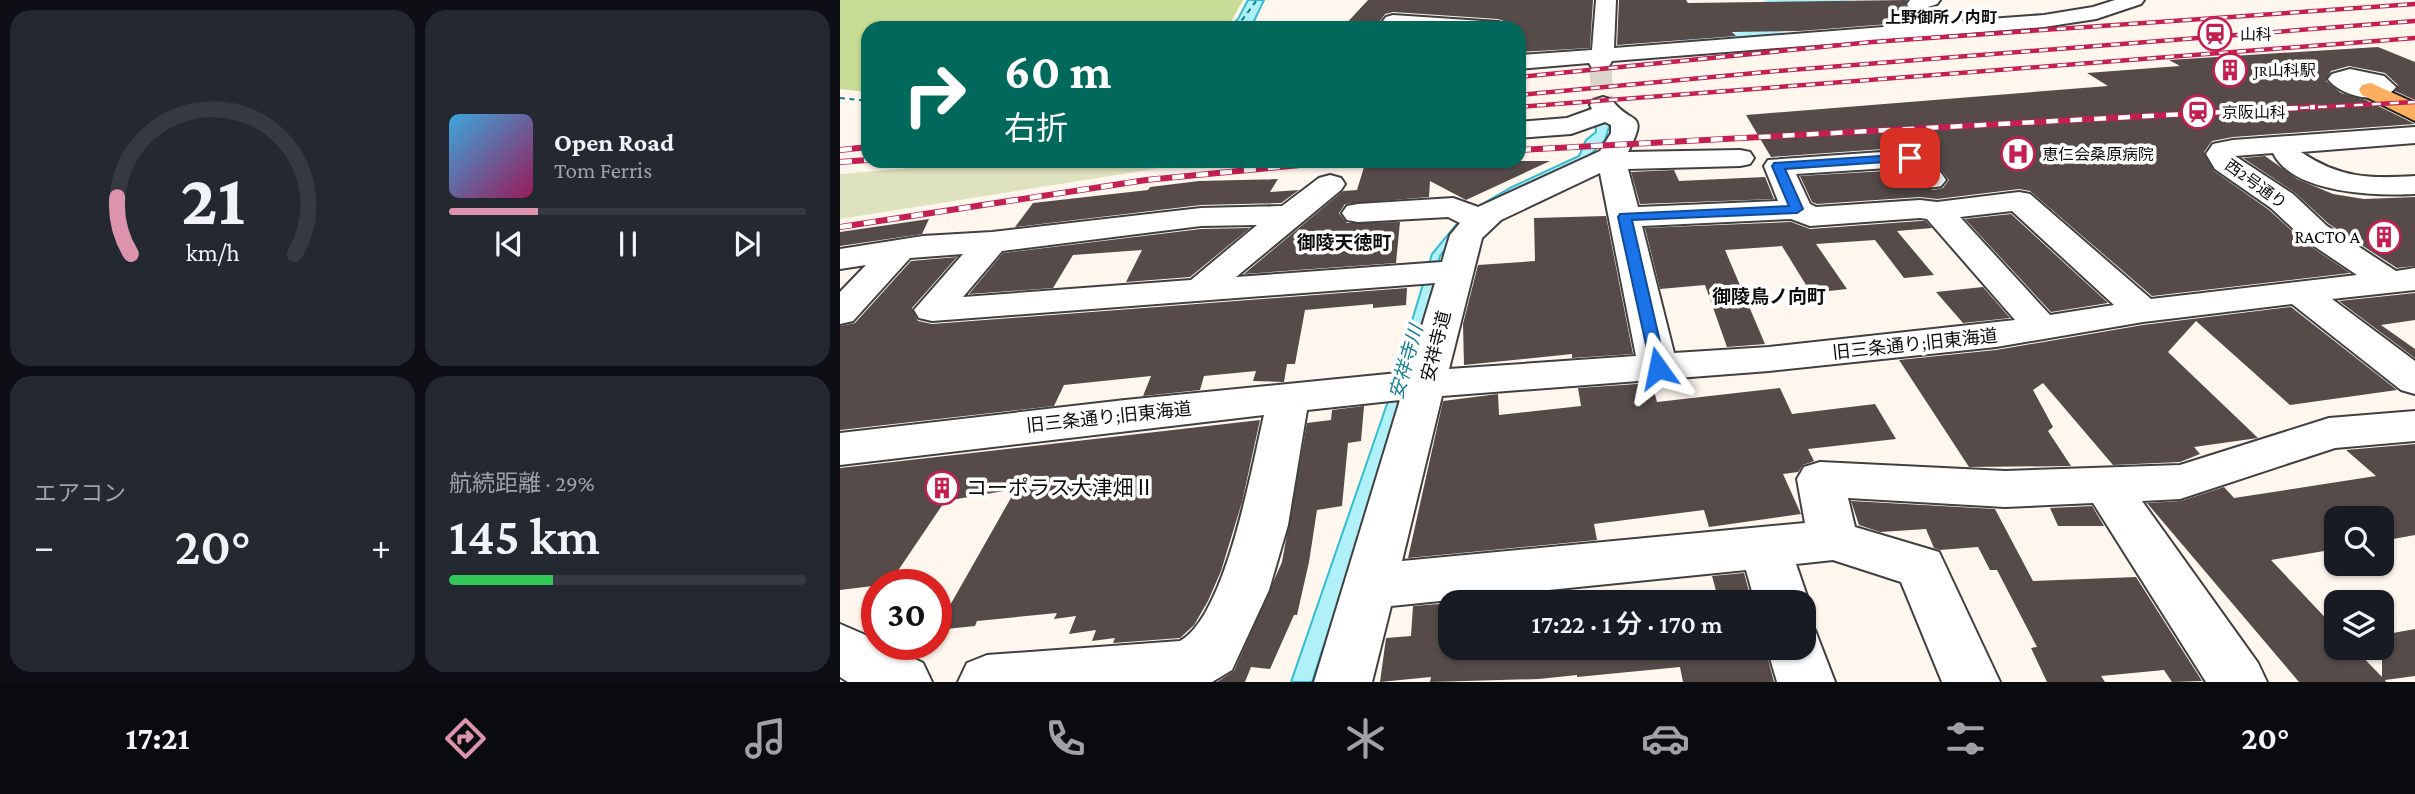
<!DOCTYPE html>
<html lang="ja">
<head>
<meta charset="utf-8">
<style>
  body { margin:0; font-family:"Crimson Pro","Noto Sans JP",serif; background:#242831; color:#f1f3f6; height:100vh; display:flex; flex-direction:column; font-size:26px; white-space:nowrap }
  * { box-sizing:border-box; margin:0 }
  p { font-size:23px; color:#9ea1a6 }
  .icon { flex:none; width:38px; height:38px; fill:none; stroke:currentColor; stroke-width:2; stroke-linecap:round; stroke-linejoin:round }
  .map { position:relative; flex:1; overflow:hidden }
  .panel { display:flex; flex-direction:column; gap:10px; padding:10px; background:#0d0f14; width:840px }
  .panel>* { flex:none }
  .banner { position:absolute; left:21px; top:21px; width:665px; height:147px; border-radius:21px; box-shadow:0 2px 5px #0004; background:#00695c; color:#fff; overflow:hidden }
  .buttons { position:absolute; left:1484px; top:506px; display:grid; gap:14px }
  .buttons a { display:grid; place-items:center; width:70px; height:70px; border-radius:14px; background:#171b24; box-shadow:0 2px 5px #0004; font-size:35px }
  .speed { position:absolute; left:21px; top:569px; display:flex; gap:14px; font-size:35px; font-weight:700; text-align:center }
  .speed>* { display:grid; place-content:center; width:91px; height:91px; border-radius:50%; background:#171b24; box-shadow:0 2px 5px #0004; line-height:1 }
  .speed .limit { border:10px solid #d22; background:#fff; color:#111 }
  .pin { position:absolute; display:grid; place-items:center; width:60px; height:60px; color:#fff; margin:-30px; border-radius:14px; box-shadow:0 4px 10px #0006 }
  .me { position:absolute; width:77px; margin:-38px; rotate:348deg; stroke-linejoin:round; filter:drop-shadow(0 0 5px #0008) }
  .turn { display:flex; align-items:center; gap:24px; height:147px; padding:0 28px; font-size:32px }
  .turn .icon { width:91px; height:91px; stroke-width:2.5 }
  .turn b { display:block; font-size:49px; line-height:60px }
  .big { font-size:52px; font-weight:600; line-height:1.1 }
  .panel .widget { flex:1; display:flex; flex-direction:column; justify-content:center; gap:10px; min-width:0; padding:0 24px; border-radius:21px; background:#242831 }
  .panel .dial { align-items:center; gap:0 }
  .dial svg { height:182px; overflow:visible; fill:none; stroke:#363941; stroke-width:7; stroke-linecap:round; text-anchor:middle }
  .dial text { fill:#f1f3f6; stroke:none }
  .song { display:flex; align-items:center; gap:21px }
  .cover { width:84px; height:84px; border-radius:10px; background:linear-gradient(135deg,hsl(200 70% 55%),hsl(330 70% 35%)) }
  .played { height:7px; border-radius:4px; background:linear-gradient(90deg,#dc94ac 25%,#363941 25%) }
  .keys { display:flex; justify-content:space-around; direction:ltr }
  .heat { display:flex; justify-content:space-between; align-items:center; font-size:38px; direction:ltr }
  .charge { height:10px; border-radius:5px; background:linear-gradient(90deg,#34c759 29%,#363941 0) }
  .panel .tiles { flex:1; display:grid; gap:10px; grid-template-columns:repeat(2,1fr) }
  .trip { position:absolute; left:598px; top:590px; width:378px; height:70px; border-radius:21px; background:#171b24; box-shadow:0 2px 5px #0004; font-weight:600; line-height:70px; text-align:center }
  .tabs { display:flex; height:112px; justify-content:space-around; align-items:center; background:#090b0e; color:#9ea1a6 }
  .tabs .icon { width:49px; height:49px }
  .tabs .selected { color:#dc94ac }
  .tabs b { font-size:32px; color:#f1f3f6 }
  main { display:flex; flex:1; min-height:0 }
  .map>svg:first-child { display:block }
</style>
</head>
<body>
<main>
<section class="panel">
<div class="tiles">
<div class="widget dial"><svg viewBox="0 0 100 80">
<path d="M14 69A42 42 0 1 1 86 69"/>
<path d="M14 69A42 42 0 0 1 8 44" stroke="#dc94ac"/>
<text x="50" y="56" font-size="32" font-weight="700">21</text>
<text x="50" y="72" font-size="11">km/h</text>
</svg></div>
<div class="widget">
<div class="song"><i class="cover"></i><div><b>Open Road</b><p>Tom Ferris</p></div></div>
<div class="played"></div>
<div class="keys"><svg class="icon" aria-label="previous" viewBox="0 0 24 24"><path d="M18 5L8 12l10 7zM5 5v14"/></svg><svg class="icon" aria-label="pause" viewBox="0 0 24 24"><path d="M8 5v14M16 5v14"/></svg><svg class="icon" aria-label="next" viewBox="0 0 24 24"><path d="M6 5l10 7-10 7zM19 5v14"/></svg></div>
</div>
<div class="widget"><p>エアコン</p>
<div class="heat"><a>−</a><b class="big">20°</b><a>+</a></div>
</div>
<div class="widget"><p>航続距離 · 29%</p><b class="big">145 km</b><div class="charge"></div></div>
</div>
</section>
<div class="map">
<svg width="1575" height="682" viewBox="0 0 1575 682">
  <rect width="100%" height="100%" fill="#fff7ed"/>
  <path fill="#c7dc94" d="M0 0H403L392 20 382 28H28V92L0 89Z"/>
  <path fill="#dfe2be" d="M156 161H201V163L364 161 0 219V174Z"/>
  <path fill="#b0f0f8" stroke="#34bcd2" stroke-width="2" d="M408 0H424L413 23 407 28H388L398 19Z
    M771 120 765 140 749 156 630 216 600 256 582 335 560 409 472 682H451L547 404 592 254 625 214 672 187 739 156 746 140 756 132 755 122Z"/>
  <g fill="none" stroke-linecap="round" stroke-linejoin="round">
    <path fill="#b0f0f8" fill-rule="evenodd" d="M927 0H1009L1005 6 940 15 933 19 943 33 936 46 852 56 841 53 836 46 841 39 910 31 902 20 911 7Z"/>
    <path stroke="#127d95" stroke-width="2" stroke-dasharray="5 4.5" stroke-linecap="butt" d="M396 28 417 0
      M0 98 28 101"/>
  </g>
  <path fill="#564b49" d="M528 0H753L750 48 679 52V28H671L667 22 658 19 553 12 545 14 540 21 548 28 503 27Z
    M779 0H846L848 3 1067 0 1065 5 1074 22 960 31 892 32 896 36 777 45Z
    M1538 47 1575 62V100L1555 91 1558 85 1545 73 1509 66 1491 71 1486 81 1501 93 1526 100 1575 124 1393 137 1372 141 1364 152 1374 171 1429 210 1464 242 1510 273 1312 296 1190 191 1179 189 1097 199 1080 197 977 204 972 202 960 176 1062 170 1078 186 1094 190 1103 188 1109 180 1092 159 1071 147 931 157 906 115 1268 86 1247 73 1340 66 1329 60Z
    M1425 156 1457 179 1493 194 1524 199 1575 197V266L1557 268 1489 224 1454 192 1403 158Z
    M615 161H710L626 200 590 181 589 197 505 204 499 213 507 223 560 222 556 263 404 274 503 191 517 190 524 167Z
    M834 170 839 181 925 177 934 199 800 204 791 172Z
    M438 179 430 192 459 190 441 203 361 205 175 227 193 203 308 190 310 187 359 181Z
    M1171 214 1268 303 1211 312 1125 219Z
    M766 216 793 354 732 358V354L624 365 623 324 638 265 695 261 694 218Z
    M89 219 82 234 0 246V232Z
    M1080 221H1086L1092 228 1057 231 1094 275 1064 278 1035 240 976 244 1007 289 971 293 942 246 885 250 925 344 887 347 865 285 820 289 805 228 951 222 970 229Z
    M410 228 350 277 286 282 302 250 233 255 213 288 129 294 163 253 361 229Z
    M117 257 72 308 78 321 92 324 567 288 566 305 533 308V304L465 310 455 364H447L444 382 413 381 416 371 364 376 360 390 303 396 311 376 224 385 214 406 0 430V326L15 323 71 261Z
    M1143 287 1170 318 1123 323 1096 292Z
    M1575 293V320L1541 325 1575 349V358L1499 301Z
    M1451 307 1557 390 1450 405 1356 321 1328 352 1418 438 1354 447 1360 454 1340 462 1273 465 1203 383 1193 390 1213 427 1208 431 1231 466 1129 467 1059 360 1156 350 1303 325Z
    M812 383 817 402 940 388 952 414 1035 404 1056 439 968 449 974 461 963 465 958 472 943 474 961 514 869 527 864 510 754 524 757 540 568 558 603 401 658 394 659 415 741 406 738 388Z
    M524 406 521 441 508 443 502 506 477 510 469 562 457 615H454L430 669 411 667 405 682H377L394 671 442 562 467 423 491 420 492 410Z
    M420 420 402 502 381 571 368 601 354 625 340 638 273 643 275 638 252 641 256 630 229 634 236 616 214 619 217 613 137 621 135 626 96 630 176 489 105 501 49 584 0 590V468Z
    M1575 444V535L1542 541V518H1496V549L1431 560 1496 629V648H1514L1542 677V635L1575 629V676L1545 680 1546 682H1459L1307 503 1341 501 1384 487 1394 498 1536 476 1506 450Z
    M1011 501 1155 509 1193 581 1296 577 1362 681 1332 682 1324 670 1261 676 1265 682H1207L1191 648 1197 647 1157 570H1150L1138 547 1100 550 1094 548 1086 529 1040 532 1019 525Z
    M1252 506 1264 526H1218L1210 508Z
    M904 573 912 602H843L878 598 872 576Z
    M611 603V648H925L934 682H843L840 667 737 677V675L699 679 590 682 591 677 540 682 546 638 571 636 573 606Z"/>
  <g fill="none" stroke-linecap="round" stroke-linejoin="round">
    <path stroke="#dbd4cb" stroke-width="22" stroke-dasharray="22 11" stroke-linecap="butt" d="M760 63 763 105"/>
    <defs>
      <path id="minor" d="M756 0H776L774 48 1082 24 1073 18 1067 4 1070 0H1100L1097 4 1088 7 1089 11 1108 22 1204 15 1253 7 1275 0H1304L1301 4 1256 19 1204 27 772 61 768 68H752L749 63 679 69V55L752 50Z
        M553 15 658 22 665 24 668 28H565L546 25 543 21 546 17Z
        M1510 69 1544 76 1556 87C1542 107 1500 96 1488 79L1492 74Z
        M763 97 772 100C790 126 810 109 788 152L900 150 910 152 914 158 910 164 900 166 788 169 798 207 938 201 924 166 928 160 1070 150C1085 153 1097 167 1106 180L1101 186C1082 191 1075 180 1063 167L956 174 970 204 976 207 1080 200 1097 202 1179 192 1190 194 1311 299 1517 275 1465 240 1431 208 1375 169 1366 154 1373 144 1393 140 1575 127V143L1461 152C1499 178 1530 179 1575 176V194C1537 196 1453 194 1433 153L1395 156 1453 194 1487 226 1556 271 1575 268V290L1492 299 1575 361V394L1561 390 1452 304 1303 322 1156 347 929 371 602 396 562 561 965 523 957 479 964 467 980 462 1165 471 1340 465 1489 418 1575 411V441L1495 448 1340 499 1302 501 1418 663 1427 682H1366L1253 503 1165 507 1008 498 1015 527 1099 552 1160 682H1102L1061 582 993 560 956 564 969 602 964 611V602H915L906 570 551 606 532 682H474L560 400 467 410 448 525 429 590 392 670 372 682H118L127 663 147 655 340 641C386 616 412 466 424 415L0 465V433L285 400 568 372 595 283 92 321 79 318 74 310 123 254 70 258 13 321 0 324V292L26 265 0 269V249L83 236 152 232 361 208 442 206 479 178 490 175 501 178 505 184 501 190 396 277 602 262 610 235 620 223 608 217 518 222 507 220 502 213 507 206 518 204 613 198 638 207 760 151 771 133V125L765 122 731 134 679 138V122L727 118 752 109 750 105 754 100ZM760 173 796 356 609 369 642 238 661 220ZM1172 211 1274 305 1210 315 1120 217ZM1080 218 1087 219 1175 320 929 347 834 353 802 226 951 219 970 226ZM417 225 351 280 123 297 162 251 361 226Z
        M0 624 37 640V644H45L83 663 92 682H8L0 677Z
        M964 627 975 630 995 682H937L927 648H964Z"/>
      <path id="major" d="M1531 83 1575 103V121L1522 95 1519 90 1522 85Z"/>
    </defs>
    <use href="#minor" stroke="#404040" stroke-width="4"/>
    <use href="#major" stroke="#1e1e1e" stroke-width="4"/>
    <use href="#minor" fill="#fff" fill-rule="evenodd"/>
    <use href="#major" fill="#feae5f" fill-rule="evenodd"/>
    <defs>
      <path id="rail-far1" d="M679 77 1032 42 1575 4
        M679 95 937 71 1575 21
        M679 107 1575 38
        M1442 109 1575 102"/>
      <path id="rail" d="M0 150 28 147
        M679 150 1475 107
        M0 162 28 160
        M0 227 306 180 501 161"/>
    </defs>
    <use href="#rail-far1" stroke="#c32051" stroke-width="4.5"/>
    <use href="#rail" stroke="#c32051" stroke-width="6"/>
    <use href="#rail-far1" stroke="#fff" stroke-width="2.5" stroke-dasharray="9" stroke-linecap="butt"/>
    <use href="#rail" stroke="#fff" stroke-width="4.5" stroke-dasharray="12" stroke-linecap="butt"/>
  </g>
  <path fill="#1a73e8" stroke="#114b97" stroke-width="2" d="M1070 154 1076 158 1074 160 945 169 963 209 957 213 792 220 826 368 823 372H812L778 217 780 214 949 206 932 166 934 163Z"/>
  <defs>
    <symbol id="station-ring" viewBox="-11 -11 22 22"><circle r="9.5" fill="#fff" stroke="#c32051" stroke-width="1.5"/><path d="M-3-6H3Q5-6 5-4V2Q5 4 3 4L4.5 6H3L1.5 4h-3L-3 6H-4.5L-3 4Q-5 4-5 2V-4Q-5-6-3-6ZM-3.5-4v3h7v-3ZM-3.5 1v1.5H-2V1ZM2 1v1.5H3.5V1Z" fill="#c32051"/></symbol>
    <symbol id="building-ring" viewBox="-11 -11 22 22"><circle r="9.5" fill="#fff" stroke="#c32051" stroke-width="1.5"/><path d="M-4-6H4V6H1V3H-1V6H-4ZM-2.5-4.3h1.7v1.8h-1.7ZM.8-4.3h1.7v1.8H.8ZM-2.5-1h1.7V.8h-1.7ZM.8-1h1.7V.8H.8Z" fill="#c32051"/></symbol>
    <symbol id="hospital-ring" viewBox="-11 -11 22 22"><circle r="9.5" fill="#fff" stroke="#c32051" stroke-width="1.5"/><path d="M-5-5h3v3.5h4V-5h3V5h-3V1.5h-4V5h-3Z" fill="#c32051"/></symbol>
  </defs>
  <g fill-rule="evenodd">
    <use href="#station-ring" x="1356" y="15" width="38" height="38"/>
    <use href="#building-ring" x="1371" y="51" width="38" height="38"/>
    <use href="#station-ring" x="1339" y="93" width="38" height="38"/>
    <use href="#hospital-ring" x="1159" y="135" width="38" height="38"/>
    <use href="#building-ring" x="1525" y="218" width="38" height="38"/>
    <use href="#building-ring" x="83" y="469" width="38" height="38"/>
  </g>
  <g text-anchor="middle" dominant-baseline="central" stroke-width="7" stroke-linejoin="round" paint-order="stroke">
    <g font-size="16" font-weight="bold" fill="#0d0d0d" stroke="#fff">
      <text x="1101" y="17">上野御所ノ内町</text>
    </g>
    <g font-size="16" fill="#0d0d0d" stroke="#fff" text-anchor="start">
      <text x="1400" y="34">山科</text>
      <text x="1414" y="70">JR山科駅</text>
      <text x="1382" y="112">京阪山科</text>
      <text x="1202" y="154">恵仁会桑原病院</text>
    </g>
    <g font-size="16" fill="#0d0d0d" stroke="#fff">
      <text transform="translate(1416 184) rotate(36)">西2号通り</text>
    </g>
    <g font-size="18" fill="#0d0d0d" stroke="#fff" text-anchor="end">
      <text x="1520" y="237">RACTO A</text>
    </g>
    <g font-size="18" fill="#0d0d0d" stroke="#fff">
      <text transform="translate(1075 344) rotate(-6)">旧三条通り;旧東海道</text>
      <text transform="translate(596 346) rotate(-76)">安祥寺道</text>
      <text transform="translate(269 417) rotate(-6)">旧三条通り;旧東海道</text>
    </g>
    <g font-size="19" font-weight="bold" fill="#0d0d0d" stroke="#fff">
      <text x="504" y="242">御陵天徳町</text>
      <text x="929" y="296">御陵鳥ノ向町</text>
    </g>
    <g font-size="19" font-style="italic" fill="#127d95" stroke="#fff">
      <text transform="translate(566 362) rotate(-74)">安祥寺川</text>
    </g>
    <g font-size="21" fill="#0d0d0d" stroke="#fff" text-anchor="start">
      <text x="126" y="488">コーポラス大津畑Ⅱ</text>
    </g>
  </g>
</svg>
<div class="buttons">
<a><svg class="icon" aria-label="search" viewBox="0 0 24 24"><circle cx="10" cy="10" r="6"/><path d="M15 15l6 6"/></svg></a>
<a><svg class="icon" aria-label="layers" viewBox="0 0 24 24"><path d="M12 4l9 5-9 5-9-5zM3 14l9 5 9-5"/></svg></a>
</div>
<div class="speed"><div class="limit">30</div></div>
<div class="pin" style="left:1070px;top:158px;background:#d93025"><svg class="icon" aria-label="arrive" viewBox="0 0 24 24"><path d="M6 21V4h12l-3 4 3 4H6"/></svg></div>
<svg class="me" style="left:818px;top:368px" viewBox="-20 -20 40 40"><path d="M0-17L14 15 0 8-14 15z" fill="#1a73e8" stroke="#fff" stroke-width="4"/></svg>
<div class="trip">17:22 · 1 分 · 170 m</div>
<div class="banner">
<div class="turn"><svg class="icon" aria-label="right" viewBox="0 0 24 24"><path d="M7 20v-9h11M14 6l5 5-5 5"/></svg><div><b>60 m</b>右折</div></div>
</div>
</div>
</main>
<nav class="tabs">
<b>17:21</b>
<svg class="icon selected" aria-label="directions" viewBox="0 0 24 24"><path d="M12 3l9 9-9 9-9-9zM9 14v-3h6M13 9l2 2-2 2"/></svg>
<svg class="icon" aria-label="music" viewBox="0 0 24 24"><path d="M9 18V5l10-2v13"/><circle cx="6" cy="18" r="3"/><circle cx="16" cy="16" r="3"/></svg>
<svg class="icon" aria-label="phone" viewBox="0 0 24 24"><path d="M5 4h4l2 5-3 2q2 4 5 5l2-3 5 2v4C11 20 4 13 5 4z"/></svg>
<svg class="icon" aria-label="climate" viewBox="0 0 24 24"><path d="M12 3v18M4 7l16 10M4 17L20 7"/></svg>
<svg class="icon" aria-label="car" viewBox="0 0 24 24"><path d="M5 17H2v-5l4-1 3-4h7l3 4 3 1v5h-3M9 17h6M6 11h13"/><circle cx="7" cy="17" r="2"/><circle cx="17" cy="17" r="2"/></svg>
<svg class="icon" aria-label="filters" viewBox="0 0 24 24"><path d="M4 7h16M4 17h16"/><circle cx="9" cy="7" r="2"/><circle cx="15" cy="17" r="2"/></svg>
<b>20°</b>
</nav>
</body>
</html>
